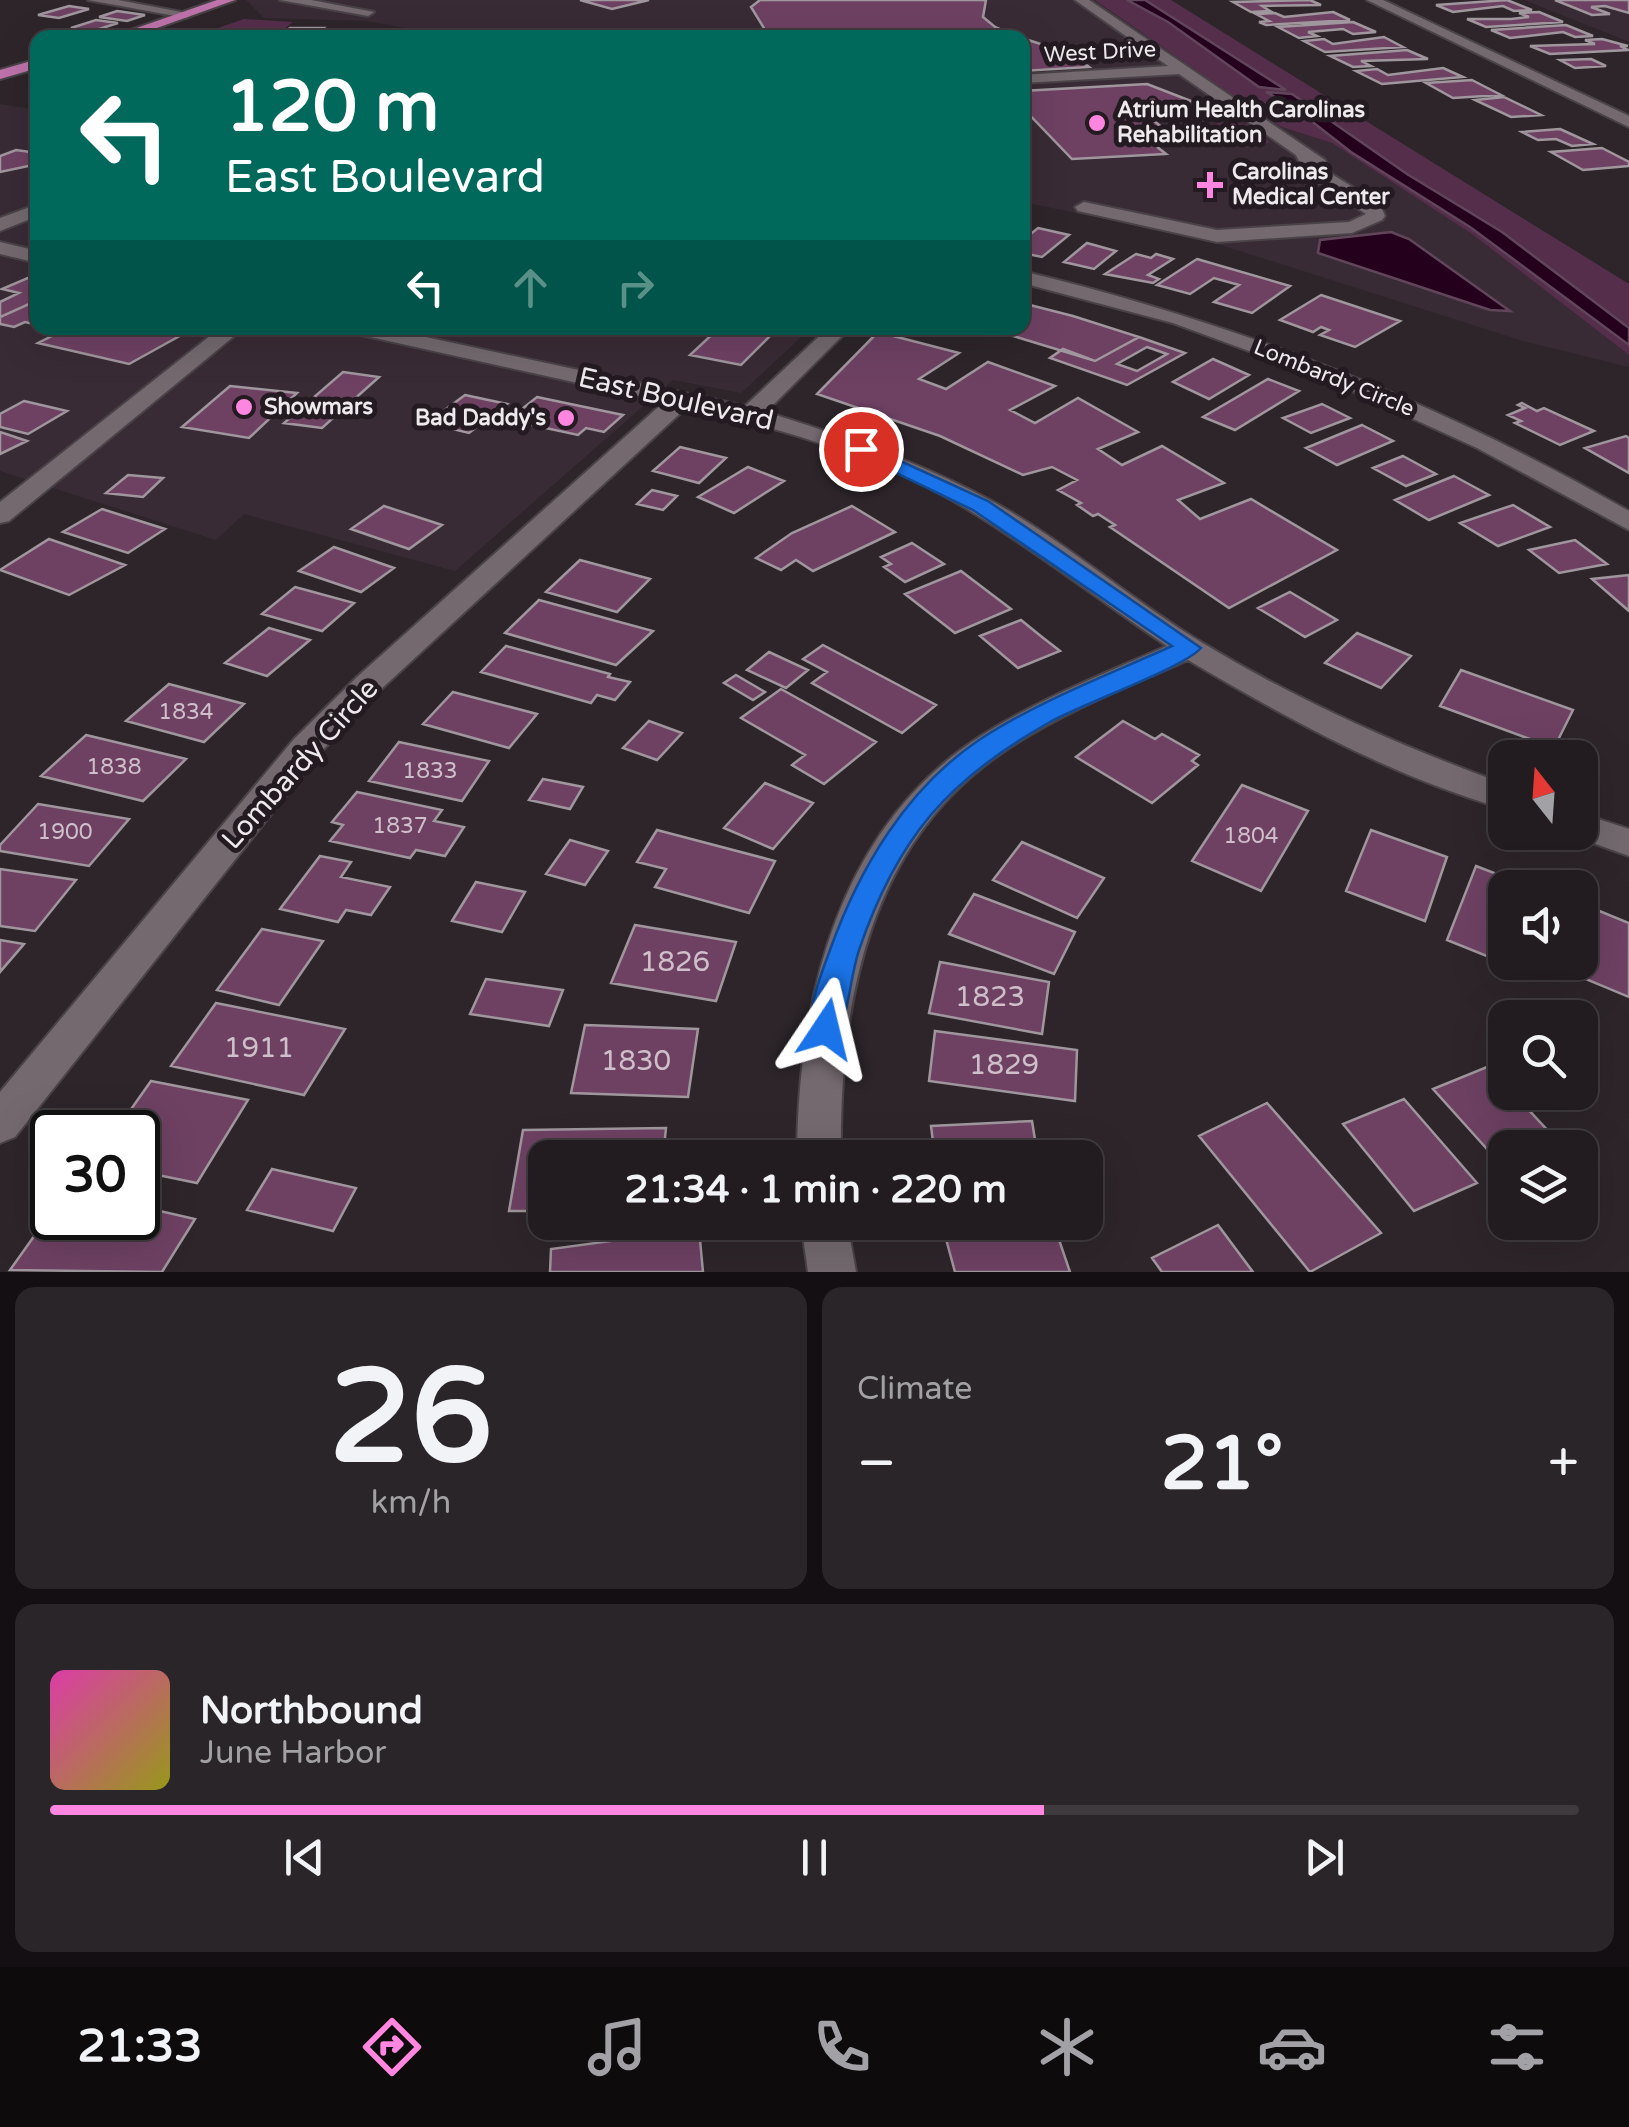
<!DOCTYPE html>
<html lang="en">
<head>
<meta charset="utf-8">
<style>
  body { margin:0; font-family:"Varela Round",sans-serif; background:#2a2529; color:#f1f3f6; height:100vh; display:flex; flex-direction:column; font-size:38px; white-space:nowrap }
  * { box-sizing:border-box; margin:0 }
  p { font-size:32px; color:#a2a1a5 }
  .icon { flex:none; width:55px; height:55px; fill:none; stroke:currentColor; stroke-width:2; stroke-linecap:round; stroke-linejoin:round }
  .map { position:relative; height:1272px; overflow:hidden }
  .sheet { display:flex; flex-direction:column; gap:15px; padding:15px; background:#130f12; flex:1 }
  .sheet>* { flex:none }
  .banner { position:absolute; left:30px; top:30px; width:1000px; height:305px; border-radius:20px; box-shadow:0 10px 40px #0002,0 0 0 2px #3f3a3e; background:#00695c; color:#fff; overflow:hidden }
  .needle { width:65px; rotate:343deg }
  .fabs { position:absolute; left:1488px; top:740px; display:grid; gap:20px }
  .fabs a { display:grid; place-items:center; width:110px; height:110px; border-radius:20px; background:#221c20; box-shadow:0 10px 40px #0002,0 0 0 2px #3f3a3e; font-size:50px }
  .speed { position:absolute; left:30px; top:1110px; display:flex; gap:20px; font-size:50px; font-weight:700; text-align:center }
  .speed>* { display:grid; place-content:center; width:130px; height:130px; border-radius:50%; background:#221c20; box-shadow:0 10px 40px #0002,0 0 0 2px #3f3a3e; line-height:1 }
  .speed .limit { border:5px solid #111; border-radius:15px; background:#fff; color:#111 }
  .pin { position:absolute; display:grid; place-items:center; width:85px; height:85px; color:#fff; margin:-42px; border:5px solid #fff; border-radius:50%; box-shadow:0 2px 10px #0007 }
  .me { position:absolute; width:110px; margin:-55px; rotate:10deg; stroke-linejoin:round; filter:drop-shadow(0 0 8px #0008) }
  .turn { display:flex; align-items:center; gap:35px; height:210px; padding:0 30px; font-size:45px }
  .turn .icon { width:130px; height:130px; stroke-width:2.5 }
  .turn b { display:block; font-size:70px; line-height:85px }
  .lanes { display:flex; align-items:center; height:95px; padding:0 30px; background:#0003; justify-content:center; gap:50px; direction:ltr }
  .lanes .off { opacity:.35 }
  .big { font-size:75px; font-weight:700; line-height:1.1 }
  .sheet .widget { flex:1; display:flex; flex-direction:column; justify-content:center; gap:15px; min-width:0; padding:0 35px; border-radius:20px; background:#2a2529 }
  .sheet .dial { align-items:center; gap:0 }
  .dial b { font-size:130px; line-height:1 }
  .song { display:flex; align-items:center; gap:30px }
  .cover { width:120px; height:120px; border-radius:15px; background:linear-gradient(135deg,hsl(320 70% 55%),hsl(60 70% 35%)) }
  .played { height:10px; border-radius:5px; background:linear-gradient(90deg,#fe86e0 65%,#3f3a3e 65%) }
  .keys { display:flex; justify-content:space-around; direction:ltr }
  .heat { display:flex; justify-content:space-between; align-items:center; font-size:55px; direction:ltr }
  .sheet .tiles { flex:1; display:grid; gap:15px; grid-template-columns:1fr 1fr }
  .widget:last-child { grid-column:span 2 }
  .trip { position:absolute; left:528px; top:1140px; width:575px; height:100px; border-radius:20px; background:#221c20; box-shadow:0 10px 40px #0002,0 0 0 2px #3f3a3e; font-weight:700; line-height:100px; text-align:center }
  .dock { display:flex; height:160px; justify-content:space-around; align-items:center; background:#0e0b0d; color:#a2a1a5 }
  .dock .icon { width:70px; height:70px }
  .dock .on { color:#fe86e0 }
  .dock b { font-size:45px; color:#f1f3f6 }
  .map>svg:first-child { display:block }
</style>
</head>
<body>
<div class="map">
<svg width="1629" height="1272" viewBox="0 0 1629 1272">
  <rect width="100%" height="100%" fill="#2d252a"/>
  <path fill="#392b35" d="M246 0H1099L1246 105 1282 127 1332 143 1472 234 1629 355V367L1523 341 1202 239 1023 202 1022 38 500 37 429 32 365 21 264 18Z
    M1524 0H1629V42L1617 37Z
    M0 104 37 110 38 328H811L741 393 673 380 455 571 244 514 216 540 0 471Z"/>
  <path fill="#552e4b" d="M1095 0H1171L1629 284V355L1472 234 1332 143 1282 127 1246 105Z
    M244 19 293 22 274 37H192Z
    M1224 122 1246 124 1270 142C1245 154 1219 144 1199 128Z"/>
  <path fill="#24001d" stroke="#61465b" stroke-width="2.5" d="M1127 0H1145L1286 90 1259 87 1168 22Z
    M1266 92 1292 94 1407 174 1502 232 1629 328V345L1470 227 1351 152 1296 109Z
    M1391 232 1409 239 1510 311 1490 310 1318 253 1320 240Z"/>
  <path fill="#6e4163" stroke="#a0969d" stroke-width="2.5" fill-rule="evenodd" d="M580 0H649L612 9Z
    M760 0H986L983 17 995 27 1020 38H770L751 7Z
    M1310 0 1321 5 1262 6 1270 11 1251 12 1233 2Z
    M1507 0 1532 10 1514 11 1503 6 1453 12 1436 5Z
    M1555 0H1629V13L1605 6 1591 7 1610 14 1592 15Z
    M69 6 89 9 59 18 38 15Z
    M117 11 145 15 127 21 99 17Z
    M1333 12 1350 20 1266 25 1259 22 1269 21 1256 14 1275 13 1284 17Z
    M1539 12 1563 22 1486 27 1467 19H1511L1529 17 1519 13Z
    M96 20 118 23 93 31 71 28Z
    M1353 22 1376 32 1353 34 1343 29 1308 32 1317 36 1299 38 1278 27Z
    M1566 25 1593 36 1575 37 1563 32 1510 38 1491 30Z
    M290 28H323L314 35H280Z
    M1384 37 1403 47 1325 52 1304 41 1324 39 1333 44Z
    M1022 38 1072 54 1089 67 1022 71Z
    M1602 39 1628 46H1620L1628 50 1550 54 1530 46 1595 44 1585 40Z
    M1407 50 1428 59 1361 61 1371 66 1353 67 1330 56Z
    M1591 59 1606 66 1575 68 1560 60Z
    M1443 68 1463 77 1382 84 1356 71 1377 69 1388 75Z
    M1472 80 1501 95 1453 98 1426 83Z
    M1147 84 1209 108 1143 112 1169 133 1142 135 1166 154 1072 159 1022 107V91Z
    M1504 97 1541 115 1511 117 1475 100Z
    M1560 129 1593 144 1572 146 1556 139 1538 140 1522 132Z
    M1602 148 1629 162V166L1583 170 1551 152Z
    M16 150 38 153V164L0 172V156Z
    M1038 228 1069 235 1042 257 1022 253V241Z
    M1087 243 1116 251 1094 269 1064 262Z
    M1136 254 1151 258 1156 254 1173 259 1148 275 1159 279 1153 283 1105 274Z
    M1197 259 1290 286 1252 313 1214 302 1239 285 1214 278 1190 294 1157 285Z
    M37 274 38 300 0 317V302L19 293 2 289Z
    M1321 295 1400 321 1355 347 1320 335 1329 330 1321 327 1313 332 1280 320Z
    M38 300V325L25 322 14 327 0 324V317Z
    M1022 303 1073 316 1139 337 1095 361 987 328H1022Z
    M68 328H194L129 364 38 343Z
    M719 328H778L741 365 690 355Z
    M878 332 959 353 919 379 946 389 988 362 1055 386 1010 410 1035 423 1078 398 1138 432 1098 449 1122 465 1162 446 1224 483 1178 500 1200 519 1251 499 1337 550 1229 608 1110 527 1115 525 1098 514 1093 516 1077 505 1081 503 1058 490 1077 480 1052 467 1023 475 940 436 817 394Z
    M1139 337 1185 353 1127 385 1050 358 1063 349 1095 361ZM1147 347 1167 354 1137 371 1117 364Z
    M1213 359 1249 375 1209 399 1173 382Z
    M343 372 379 377 322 428 284 423Z
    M1268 379 1299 391 1235 430 1203 417Z
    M230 386 297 393 249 438 182 427Z
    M465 395 507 404 469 433 427 423Z
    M537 397 623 415 604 432 586 428 578 435 508 420Z
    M24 401 67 411 28 434 0 427V414Z
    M1522 403 1537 411 1544 408 1594 431 1560 445 1515 423 1521 421 1508 415 1525 408 1518 405Z
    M1322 404 1350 418 1311 433 1283 418Z
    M1362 425 1393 441 1337 465 1306 448Z
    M0 432 27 441 0 454Z
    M1626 436 1629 438V473L1585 448Z
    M680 447 726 458 699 483 653 471Z
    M1403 456 1436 474 1406 486 1373 468Z
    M748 467 784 481 734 513 698 497Z
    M128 475 163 478 143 497 106 493Z
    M1454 476 1489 495 1429 520 1395 500Z
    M652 490 677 496 663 510 637 504Z
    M1513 505 1550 527 1498 546 1460 523Z
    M384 506 442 525 409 549 351 529Z
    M852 506 895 532 813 571 796 560 781 570 756 558 792 533Z
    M102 509 165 529 128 553 63 532Z
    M49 539 125 565 69 595 0 570Z
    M1575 540 1607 564 1559 573 1529 550Z
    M912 543 944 564 905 582 884 567 891 564 881 557Z
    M334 547 394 568 361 592 299 571Z
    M580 560 650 579 617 612 546 592Z
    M961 571 1011 609 955 633 905 594Z
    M1629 575V611L1592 579Z
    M295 587 354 603 322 631 262 614Z
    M1290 592 1337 620 1305 637 1258 608Z
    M539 600 653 631 616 665 505 633Z
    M1021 620 1042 637 1060 651 1018 668 980 636Z
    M269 628 310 640 267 676 225 663Z
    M1357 633 1411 656 1381 688 1325 663Z
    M823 645 936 705 902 733 812 683 827 672 803 659Z
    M506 646 610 674 608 677 630 682 615 700 597 695 591 703 481 672Z
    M769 652 808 670 786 688 747 670Z
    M1461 670 1573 710 1554 748 1440 706Z
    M736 675 765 692 753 700 724 683Z
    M169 684 244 704 204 742 126 721Z
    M781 689 876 742 824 784 792 765 805 755 741 718Z
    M453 692 537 714 509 748 423 724Z
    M649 721 682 733 657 760 623 748Z
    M1123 721 1155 739 1162 734 1199 755 1192 761 1198 765 1152 803 1076 757Z
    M86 735 186 759 143 801 41 776Z
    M399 742 489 761 462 801 369 781Z
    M543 779 583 787 570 809 529 800Z
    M765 783 813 803 773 849 724 828Z
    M1242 785 1308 811 1261 891 1192 861Z
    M357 792 442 810 434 821 464 827 445 856 416 850 410 858 330 841 343 825 332 822Z
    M38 804 129 819 89 866 0 851V845Z
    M657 830 775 861 749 913 655 887 666 869 637 862Z
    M1371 830 1447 857 1425 921 1346 891Z
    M570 840 608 851 585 885 546 874Z
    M1022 842 1104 878 1077 918 993 880Z
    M320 856 351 862 341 877 390 887 371 915 346 910 338 922 280 909Z
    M1476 866 1533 888H1505V962H1526L1524 971 1447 940Z
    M0 869 76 880 35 931 0 926Z
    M476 882 525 892 502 932 452 921Z
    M974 894 1075 932 1054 974 949 934Z
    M1592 908 1629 923V997L1569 972 1573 962H1580V942Z
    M635 925 736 942 716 1001 611 983Z
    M262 929 323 941 279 1005 217 990Z
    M0 940 24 944 0 972Z
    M940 962 1049 982 1042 1034 929 1013Z
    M486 979 563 990 549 1026 470 1014Z
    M216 1003 345 1029 304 1095 171 1066Z
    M585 1025 698 1029 688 1097 571 1093Z
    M935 1031 1077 1050 1075 1101 929 1081Z
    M1487 1067 1505 1086V1092H1512L1564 1148H1505V1169L1433 1089Z
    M151 1081 248 1100 197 1183 138 1171V1132H115Z
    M1404 1099 1477 1183 1414 1211 1343 1124Z
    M1267 1103 1381 1233 1310 1272 1199 1136Z
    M1032 1121 1038 1158H935L931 1126Z
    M666 1128 663 1158H545V1211H509L523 1130Z
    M272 1169 356 1188 333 1231 247 1210Z
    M138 1206 195 1219 162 1272 10 1270 52 1211V1218H138Z
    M1035 1222H1053L1070 1272H955L946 1239Z
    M1218 1225 1253 1272H1162L1152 1258Z
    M699 1229 703 1272H550L551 1249Z"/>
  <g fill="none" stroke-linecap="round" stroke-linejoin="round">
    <defs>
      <path id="minor" d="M88 0H118L192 14 186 18Z
        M280 0H311L374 12 368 16Z
        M1075 0H1089L1325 160 1327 164 1322 168 1380 204 1385 216 1382 220 1352 233 1217 242 1078 211 1075 207 1084 202 1217 230 1349 222 1366 214 1305 173 1296 155 1179 74 1022 83V75L1168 66Z
        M1367 0H1383L1629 116V127Z
        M381 30 388 34 386 37 362 38Z
        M610 30 617 34 614 38H600Z
        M38 204V216L0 231V218Z
        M0 242 38 251V263L0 254Z
        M1022 271C1237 323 1437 401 1629 511V530L1477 448 1328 380 1173 323 1022 283Z
        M220 328H244L9 521 0 523V502Z
        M347 328H384L745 406 828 328H850L766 412C842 436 915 460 986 498 1062 538 1128 598 1201 642 1298 701 1399 746 1505 784V809C1393 777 1288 719 1188 660 1125 688 1060 713 1003 752 868 844 839 1004 841 1158H797C798 998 838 827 981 736 1039 699 1104 674 1167 646 1102 602 1039 553 972 512 887 459 784 429 687 407L379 691 318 755 15 1137 0 1143V1092L294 739 357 677 664 402 357 334Z
        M1580 813 1629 829V856L1568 834 1580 832Z
        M801 1222H847L856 1272H808Z"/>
      <path id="major" d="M217 0H235L129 38H108Z
        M38 59V68L0 79V70Z"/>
    </defs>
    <use href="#minor" stroke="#494347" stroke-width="4"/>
    <use href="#major" stroke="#494347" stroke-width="4"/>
    <use href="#minor" fill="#73696f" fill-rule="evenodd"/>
    <use href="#major" fill="#be73ab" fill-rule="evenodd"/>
  </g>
  <path fill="#1a73e8" stroke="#114b97" stroke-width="2.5" d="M861 443 988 501 1201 648C1183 668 1082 704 1050 722 948 779 897 838 859 950 850 977 849 1014 836 1038L826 1042 815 1038C803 1015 822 973 830 950 859 869 906 789 979 740 1038 701 1108 675 1172 646L973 510 855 453V445Z"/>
  <g fill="#fe86e0" stroke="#231b21" stroke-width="4">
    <circle cx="1097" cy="123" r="10"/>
    <path d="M1205 170h10v10h10v10h-10v10h-10v-10h-10v-10h10z"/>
    <circle cx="244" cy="407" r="10"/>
    <circle cx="566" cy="418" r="10"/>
  </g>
  <g text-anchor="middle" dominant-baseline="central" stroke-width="10" stroke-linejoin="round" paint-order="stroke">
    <g font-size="22" fill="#eee9ec" stroke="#231b21">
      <text transform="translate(1100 52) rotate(-3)">West Drive</text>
      <text transform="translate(1334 378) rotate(22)">Lombardy Circle</text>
    </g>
    <g font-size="22" font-weight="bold" fill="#eee9ec" stroke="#231b21" text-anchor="start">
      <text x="1117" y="110">Atrium Health Carolinas<tspan x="1117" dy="25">Rehabilitation</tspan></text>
      <text x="1232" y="172">Carolinas<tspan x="1232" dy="25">Medical Center</tspan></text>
      <text x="264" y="407">Showmars</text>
      <text x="546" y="418" text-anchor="end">Bad Daddy's</text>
    </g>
    <g font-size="22" fill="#cebfca">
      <text x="186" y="712">1834</text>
      <text x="114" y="767">1838</text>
      <text x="430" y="771">1833</text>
      <text x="400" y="826">1837</text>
      <text x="65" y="832">1900</text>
      <text x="1251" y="836">1804</text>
    </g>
    <g font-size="28" fill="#eee9ec" stroke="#231b21">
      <text transform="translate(676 399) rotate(13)">East Boulevard</text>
      <text transform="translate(300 764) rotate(-48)">Lombardy Circle</text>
    </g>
    <g font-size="28" fill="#cebfca">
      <text x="675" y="962">1826</text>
      <text x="990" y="997">1823</text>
      <text x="259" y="1048">1911</text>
      <text x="636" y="1061">1830</text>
      <text x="1004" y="1065">1829</text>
    </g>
  </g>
</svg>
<div class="fabs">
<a><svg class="needle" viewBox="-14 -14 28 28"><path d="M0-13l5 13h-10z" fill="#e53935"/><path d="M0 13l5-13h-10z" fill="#a2a1a5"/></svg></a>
<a><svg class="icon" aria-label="sound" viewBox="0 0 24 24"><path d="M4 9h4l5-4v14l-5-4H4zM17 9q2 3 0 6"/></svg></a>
<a><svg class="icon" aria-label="search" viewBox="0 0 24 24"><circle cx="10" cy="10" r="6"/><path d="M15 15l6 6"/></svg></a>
<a><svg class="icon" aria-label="layers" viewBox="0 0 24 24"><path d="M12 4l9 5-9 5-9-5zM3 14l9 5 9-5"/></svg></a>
</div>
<div class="speed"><div class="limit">30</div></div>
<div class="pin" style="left:861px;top:449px;background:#d93025"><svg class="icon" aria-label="arrive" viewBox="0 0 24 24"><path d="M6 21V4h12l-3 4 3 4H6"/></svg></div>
<svg class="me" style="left:826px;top:1029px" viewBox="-20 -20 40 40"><path d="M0-17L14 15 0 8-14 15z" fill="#1a73e8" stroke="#fff" stroke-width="4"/></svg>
<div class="trip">21:34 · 1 min · 220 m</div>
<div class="banner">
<div class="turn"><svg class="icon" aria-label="left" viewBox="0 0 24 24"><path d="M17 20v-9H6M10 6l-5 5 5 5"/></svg><div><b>120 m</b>East Boulevard</div></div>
<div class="lanes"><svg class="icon" aria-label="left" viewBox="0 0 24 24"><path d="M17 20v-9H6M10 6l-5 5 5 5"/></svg><svg class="icon off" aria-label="ahead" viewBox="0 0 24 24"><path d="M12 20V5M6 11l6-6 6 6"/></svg><svg class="icon off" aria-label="right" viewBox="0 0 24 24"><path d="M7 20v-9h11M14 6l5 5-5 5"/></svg></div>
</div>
</div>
<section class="sheet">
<div class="tiles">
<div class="widget dial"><b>26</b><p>km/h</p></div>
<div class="widget"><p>Climate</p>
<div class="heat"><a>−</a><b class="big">21°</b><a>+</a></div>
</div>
<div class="widget">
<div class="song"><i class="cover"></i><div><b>Northbound</b><p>June Harbor</p></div></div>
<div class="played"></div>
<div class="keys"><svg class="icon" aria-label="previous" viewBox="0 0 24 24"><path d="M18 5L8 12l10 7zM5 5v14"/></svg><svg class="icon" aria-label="pause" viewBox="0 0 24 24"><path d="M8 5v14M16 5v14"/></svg><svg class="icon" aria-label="next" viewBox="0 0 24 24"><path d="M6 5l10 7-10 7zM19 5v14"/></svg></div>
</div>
</div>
</section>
<nav class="dock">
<b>21:33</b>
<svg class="icon on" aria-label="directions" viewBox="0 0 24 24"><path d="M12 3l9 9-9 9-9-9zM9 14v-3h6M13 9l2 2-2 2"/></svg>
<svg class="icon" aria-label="music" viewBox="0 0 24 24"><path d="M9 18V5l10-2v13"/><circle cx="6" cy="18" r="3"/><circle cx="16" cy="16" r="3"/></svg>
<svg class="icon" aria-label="phone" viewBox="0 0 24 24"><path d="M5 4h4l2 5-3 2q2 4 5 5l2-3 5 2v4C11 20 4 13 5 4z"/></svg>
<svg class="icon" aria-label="climate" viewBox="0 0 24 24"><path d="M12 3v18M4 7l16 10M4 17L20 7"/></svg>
<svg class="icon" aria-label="car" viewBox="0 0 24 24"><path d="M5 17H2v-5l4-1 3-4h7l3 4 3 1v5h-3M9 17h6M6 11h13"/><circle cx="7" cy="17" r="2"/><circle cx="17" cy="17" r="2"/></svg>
<svg class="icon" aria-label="filters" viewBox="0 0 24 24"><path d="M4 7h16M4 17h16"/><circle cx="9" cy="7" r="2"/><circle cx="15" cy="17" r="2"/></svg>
</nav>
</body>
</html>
